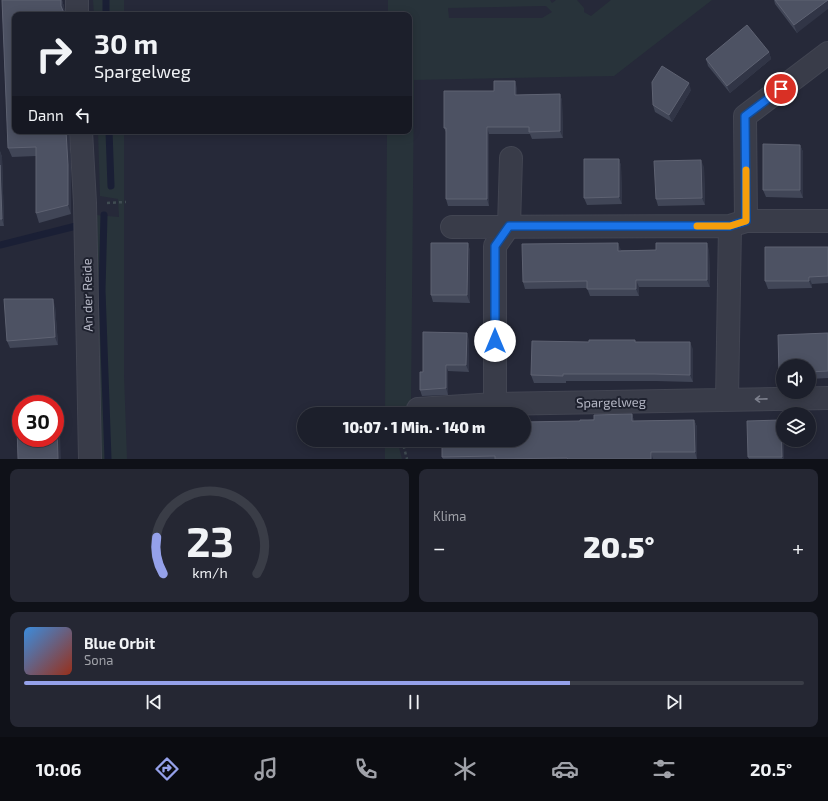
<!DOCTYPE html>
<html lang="de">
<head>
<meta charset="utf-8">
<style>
  body { margin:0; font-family:"Exo 2",sans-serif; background:#252733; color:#f1f3f6; height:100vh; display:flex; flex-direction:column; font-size:15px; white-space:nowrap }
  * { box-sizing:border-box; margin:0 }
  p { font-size:13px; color:#a0a2a9 }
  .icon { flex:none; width:22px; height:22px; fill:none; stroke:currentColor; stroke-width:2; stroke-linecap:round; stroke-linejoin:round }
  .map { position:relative; height:459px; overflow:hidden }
  .side { display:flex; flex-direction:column; gap:10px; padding:10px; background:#0f1118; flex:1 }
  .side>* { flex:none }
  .hud { position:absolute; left:12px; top:12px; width:400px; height:122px; border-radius:8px; box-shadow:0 2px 10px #0003,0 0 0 1px #3a3d47; background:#1c1f2b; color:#f1f3f6; overflow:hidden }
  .fabs { position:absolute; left:776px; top:359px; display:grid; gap:8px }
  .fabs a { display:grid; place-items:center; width:40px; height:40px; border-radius:50%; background:#1c1f2b; box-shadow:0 2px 10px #0003,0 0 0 1px #3a3d47; font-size:20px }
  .speed { position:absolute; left:12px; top:395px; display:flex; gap:8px; font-size:20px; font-weight:700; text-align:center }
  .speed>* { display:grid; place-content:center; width:52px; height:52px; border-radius:50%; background:#1c1f2b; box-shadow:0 2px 10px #0003,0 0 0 1px #3a3d47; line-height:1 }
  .speed .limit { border:6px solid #d22; background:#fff; color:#111 }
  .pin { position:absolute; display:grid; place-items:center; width:34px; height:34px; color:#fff; margin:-17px; border:2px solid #fff; border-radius:50%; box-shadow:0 1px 4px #0007 }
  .me { position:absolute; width:44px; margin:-22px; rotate:0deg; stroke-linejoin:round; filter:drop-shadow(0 0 3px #0008) }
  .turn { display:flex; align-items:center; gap:14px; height:84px; padding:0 16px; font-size:18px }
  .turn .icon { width:52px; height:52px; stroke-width:2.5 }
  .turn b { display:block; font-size:28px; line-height:34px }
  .then { display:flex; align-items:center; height:38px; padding:0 16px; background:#0003; gap:8px; font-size:15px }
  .big { font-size:30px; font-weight:800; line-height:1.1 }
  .side .card { flex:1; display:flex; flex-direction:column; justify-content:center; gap:6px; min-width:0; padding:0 14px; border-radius:8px; background:#252733 }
  .side .dial { align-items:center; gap:0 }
  .dial svg { height:104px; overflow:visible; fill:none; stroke:#3a3d47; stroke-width:7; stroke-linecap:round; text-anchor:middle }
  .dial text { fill:#f1f3f6; stroke:none }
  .song { display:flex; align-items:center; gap:12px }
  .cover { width:48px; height:48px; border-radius:6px; background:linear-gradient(135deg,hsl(210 70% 55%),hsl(10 70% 35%)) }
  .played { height:4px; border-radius:2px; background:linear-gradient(90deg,#95a1ea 70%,#3a3d47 70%) }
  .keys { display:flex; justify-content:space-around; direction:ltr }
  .heat { display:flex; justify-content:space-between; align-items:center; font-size:22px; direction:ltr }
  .side .tiles { flex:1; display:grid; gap:10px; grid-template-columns:1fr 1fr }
  .card:last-child { grid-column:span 2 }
  .trip { position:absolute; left:297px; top:407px; width:234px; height:40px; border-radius:20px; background:#1c1f2b; box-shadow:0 2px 10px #0003,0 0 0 1px #3a3d47; font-weight:800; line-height:40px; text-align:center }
  .tab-bar { display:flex; height:64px; justify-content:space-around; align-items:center; background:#0b0c11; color:#a0a2a9 }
  .tab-bar .icon { width:28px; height:28px }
  .tab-bar .current { color:#95a1ea }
  .tab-bar b { font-size:18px; color:#f1f3f6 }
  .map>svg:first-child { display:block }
</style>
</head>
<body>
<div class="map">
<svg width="828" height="459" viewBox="0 0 828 459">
  <rect width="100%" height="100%" fill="#262939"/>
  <path fill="#28333a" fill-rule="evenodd" d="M93 0H124V15H94Z
    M388 0H550L552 3 556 0H577L584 8V12L591 16 611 0H712L614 76 414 80 411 406 401 414H385L387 131H409V15H388ZM546 6 552 12 542 18H449L448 8Z
    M98 131H124V375L127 459H99L93 226 96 215 119 217 118 199 100 196Z
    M385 440H397L402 459H385Z"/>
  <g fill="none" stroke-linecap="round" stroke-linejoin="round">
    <path stroke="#1a1f35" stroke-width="7" d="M106 0V15
      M109 131 111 186
      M104 215 102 290 108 459
      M0 245 80 225"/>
    <defs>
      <path id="street" d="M77 0V15
        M81 131 85 203 90 459
        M746 221H828
        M452 227 730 226 746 221 745 116 828 53
        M727 400 730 226
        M495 404V246L509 226 511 158
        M418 409 495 404 828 398"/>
    </defs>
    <use href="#street" stroke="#424552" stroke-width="24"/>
    <path stroke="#404c52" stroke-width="2.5" stroke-dasharray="3 3" stroke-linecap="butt" d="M107 203 126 202
      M402 440 407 459"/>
    <use href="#street" stroke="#393c49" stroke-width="22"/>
  </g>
  <path fill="#414657" d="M2 0H62L64 7 65 15H15L69 132 71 174V214L39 223 36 213V156L12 157 8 148Z
    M774 0H828L797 33 775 4Z
    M769 52 771 59 730 93 708 66 706 59Z
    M517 88V95L560 94 562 101 563 138 532 139 530 134H489V206H448L446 199V132L444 128 494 91Z
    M691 90 672 122 655 112 653 105Z
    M800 145 803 152V198L766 197 763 190Z
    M0 151 2 157 4 226H0Z
    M619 159 621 166 622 204 587 205 584 198Z
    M704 167 705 205 658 206 656 199Z
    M468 243 470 251V303L433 302 431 295Z
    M828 247V283L812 284V288L768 289 765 281Z
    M621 250H709L710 287H639V296H590L587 288 525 289 523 282Z
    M55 306 58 345 10 348 7 341Z
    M828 333V378L809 379V366H783V380H782L779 373 778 335Z
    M469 339V372L448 371V395L422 396 420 390 423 372Z
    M635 340V342L693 349V382L656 381H566V383H534L531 375 589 342Z
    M632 414 634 421 694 420 697 427V459H443L442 457 580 421Z
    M783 440H784V459H749L748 457Z"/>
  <path fill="#313546" d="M61 0H62L64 7V15L61 6Z
    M828 0V9L797 33 794 25Z
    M769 52 771 59 730 93 727 86Z
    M515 81 517 88V102L515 95Z
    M689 83 691 90 672 122 669 115Z
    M560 94 562 101 563 138 560 131Z
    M487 127 489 134V206L487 199Z
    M66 131H69L71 174V214L68 205Z
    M800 145 803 152V198L800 190Z
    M0 151 2 157 4 226 2 219Z
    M619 159 621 166 622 204 619 197Z
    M701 160 704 167 705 205 702 198Z
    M468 243 470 251V303L467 295Z
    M618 243 621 250V258L618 251Z
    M707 243 709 250 710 287 707 280Z
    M809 277 812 284V288L809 281Z
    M636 280 639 287V296L636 289Z
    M53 299 55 306 58 345 55 337Z
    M467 333 469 339V372L466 365Z
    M690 342 693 349V382L690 375Z
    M446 365 448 371V395L446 388Z
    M632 414 634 421H632Z
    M694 420 697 427V459L695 452Z
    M781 420 783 425V440H784V459H783L782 457Z
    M57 426 60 433 61 459H58Z
    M651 452 653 459H651Z"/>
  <path fill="#4d5263" stroke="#5e6272" d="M2 0H61V6L64 13V15H15V131H66L68 165V205L36 213V147L8 148Z
    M775 0H828L794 25Z
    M747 25 769 52 727 86 706 59Z
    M662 66 689 83 669 115 653 105 652 82Z
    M494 81H515V95L560 94V131L529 132V127H487V199H446V128H444V91H494Z
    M763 144 800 145V190H763Z
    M584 159H619V197L584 198Z
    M701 160 702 198 656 199 654 161Z
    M0 165 2 219H0Z
    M431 243H468L467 295H431Z
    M618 243V251L656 250V243H707V280H636V289H587V281L523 282 522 244Z
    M765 247H828V276L809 277V281H765Z
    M4 299H53L55 337 7 341Z
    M423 332 467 333 466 365H446V388L420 390V372H423Z
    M828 333V371L809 372V366H783V373H779L778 335Z
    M589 340H635V342H690V375L654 374H563V376L531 375 532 341 589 342Z
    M632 414V421L694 420 695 452H651V459H568L567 458 495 459V456L442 457V440H524V422L580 421V420H594V415Z
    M781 420 782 457H748L747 421Z
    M55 426H57L58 459H18L17 427H21V438H55Z"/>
  <defs><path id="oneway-shaft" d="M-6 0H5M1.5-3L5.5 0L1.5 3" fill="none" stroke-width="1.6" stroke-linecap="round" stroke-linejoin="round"/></defs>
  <use stroke="#7d808d" href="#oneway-shaft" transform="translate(761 399) rotate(179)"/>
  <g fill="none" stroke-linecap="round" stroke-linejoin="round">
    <defs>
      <path id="route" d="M495 341V246L509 226H730L746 221 745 116 781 89"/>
    </defs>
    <use href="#route" stroke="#114b97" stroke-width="10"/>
    <use href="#route" stroke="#1a73e8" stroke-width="7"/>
    <path stroke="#f59e0b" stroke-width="7" d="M697 226H730L746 221V170"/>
  </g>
  <g text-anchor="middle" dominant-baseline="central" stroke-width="4" stroke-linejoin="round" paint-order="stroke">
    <g font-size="13" fill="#b5b7c5" stroke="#1e212e">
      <text transform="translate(87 295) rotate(-91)">An der Reide</text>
      <text transform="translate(611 402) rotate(-1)">Spargelweg</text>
    </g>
  </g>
</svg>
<div class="fabs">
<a><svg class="icon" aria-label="sound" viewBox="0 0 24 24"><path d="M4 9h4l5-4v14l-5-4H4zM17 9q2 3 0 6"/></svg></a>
<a><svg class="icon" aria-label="layers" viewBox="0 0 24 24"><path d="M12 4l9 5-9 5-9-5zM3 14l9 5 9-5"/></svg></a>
</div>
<div class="speed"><div class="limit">30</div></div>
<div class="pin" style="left:781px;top:89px;background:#d93025"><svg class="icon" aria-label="arrive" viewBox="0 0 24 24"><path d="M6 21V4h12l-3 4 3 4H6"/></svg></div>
<svg class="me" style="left:495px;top:341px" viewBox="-20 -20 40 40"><circle r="19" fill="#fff"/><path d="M0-13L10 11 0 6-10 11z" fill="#1a73e8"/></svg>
<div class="trip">10:07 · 1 Min. · 140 m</div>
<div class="hud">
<div class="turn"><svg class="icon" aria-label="right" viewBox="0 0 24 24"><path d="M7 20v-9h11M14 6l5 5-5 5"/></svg><div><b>30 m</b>Spargelweg</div></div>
<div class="then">Dann<svg class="icon" aria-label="left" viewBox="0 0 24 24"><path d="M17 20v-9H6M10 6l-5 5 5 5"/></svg></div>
</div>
</div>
<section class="side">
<div class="tiles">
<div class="card dial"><svg viewBox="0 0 100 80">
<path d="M14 69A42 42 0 1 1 86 69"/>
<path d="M14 69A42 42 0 0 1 9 41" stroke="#95a1ea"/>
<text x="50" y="56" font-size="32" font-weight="700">23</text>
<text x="50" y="72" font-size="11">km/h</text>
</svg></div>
<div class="card"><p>Klima</p>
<div class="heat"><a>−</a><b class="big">20.5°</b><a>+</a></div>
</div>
<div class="card">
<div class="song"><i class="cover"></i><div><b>Blue Orbit</b><p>Sona</p></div></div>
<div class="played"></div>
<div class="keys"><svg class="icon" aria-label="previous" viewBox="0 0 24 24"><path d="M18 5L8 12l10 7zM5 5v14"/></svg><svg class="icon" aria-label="pause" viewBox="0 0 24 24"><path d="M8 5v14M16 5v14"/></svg><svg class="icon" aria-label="next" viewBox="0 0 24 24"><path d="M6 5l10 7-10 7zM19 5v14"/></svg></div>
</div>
</div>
</section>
<nav class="tab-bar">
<b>10:06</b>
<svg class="icon current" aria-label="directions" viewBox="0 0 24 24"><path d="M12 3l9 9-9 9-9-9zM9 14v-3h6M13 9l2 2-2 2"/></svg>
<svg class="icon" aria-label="music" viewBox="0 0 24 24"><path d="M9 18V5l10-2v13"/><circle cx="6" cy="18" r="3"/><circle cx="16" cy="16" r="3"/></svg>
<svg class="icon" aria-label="phone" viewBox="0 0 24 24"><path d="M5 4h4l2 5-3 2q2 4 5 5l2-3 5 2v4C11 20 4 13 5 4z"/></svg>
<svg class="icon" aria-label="climate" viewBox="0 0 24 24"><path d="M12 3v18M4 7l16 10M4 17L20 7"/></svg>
<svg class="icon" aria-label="car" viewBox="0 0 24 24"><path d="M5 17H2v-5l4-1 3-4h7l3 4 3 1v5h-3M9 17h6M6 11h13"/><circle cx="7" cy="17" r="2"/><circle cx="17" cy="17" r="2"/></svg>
<svg class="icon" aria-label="filters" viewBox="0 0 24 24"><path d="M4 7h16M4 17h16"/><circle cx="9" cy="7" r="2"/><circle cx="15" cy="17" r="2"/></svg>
<b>20.5°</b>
</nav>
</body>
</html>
